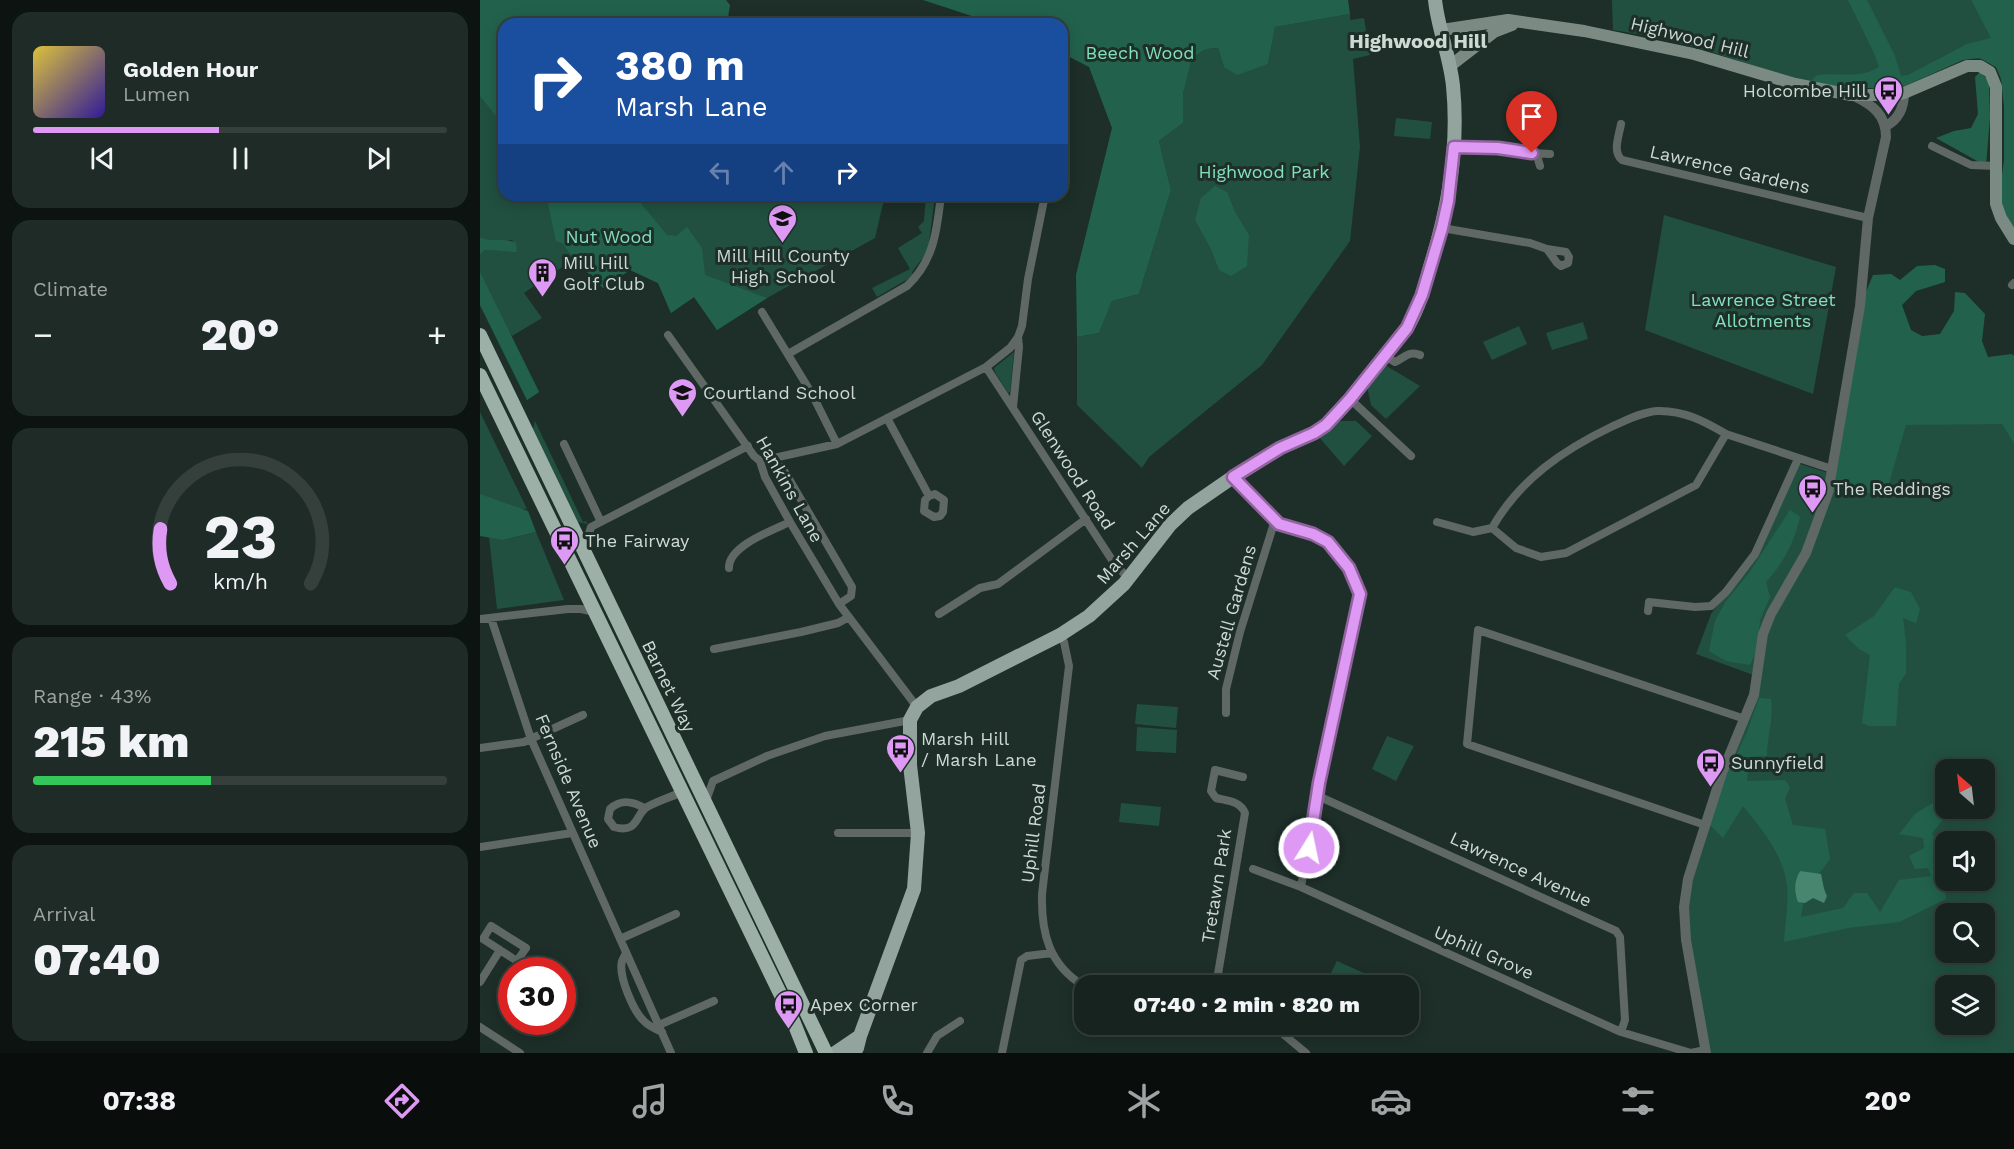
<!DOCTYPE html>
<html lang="en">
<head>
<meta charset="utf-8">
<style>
  body { margin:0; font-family:"Work Sans",sans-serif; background:#1f2b27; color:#f1f3f6; height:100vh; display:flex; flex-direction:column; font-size:22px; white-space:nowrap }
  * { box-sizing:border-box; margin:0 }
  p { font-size:20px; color:#9ea4a4 }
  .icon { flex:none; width:33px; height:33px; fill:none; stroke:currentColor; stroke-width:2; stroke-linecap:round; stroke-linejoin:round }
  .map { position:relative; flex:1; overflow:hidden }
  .sheet { display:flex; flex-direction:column; gap:12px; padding:12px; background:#0c1310; width:480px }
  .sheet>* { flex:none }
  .top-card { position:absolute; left:18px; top:18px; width:570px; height:183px; border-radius:18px; box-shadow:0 3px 15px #0003,0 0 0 2px #35403c; background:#1a4fa0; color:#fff; overflow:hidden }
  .needle { width:39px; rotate:332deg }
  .tools { position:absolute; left:1455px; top:759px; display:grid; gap:12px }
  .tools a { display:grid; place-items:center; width:60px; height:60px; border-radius:12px; background:#16231e; box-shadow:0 3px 15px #0003,0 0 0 2px #35403c; font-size:30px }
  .speed { position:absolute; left:18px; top:957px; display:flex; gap:12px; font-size:30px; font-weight:700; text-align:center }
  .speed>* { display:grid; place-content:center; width:78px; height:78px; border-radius:50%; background:#16231e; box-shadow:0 3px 15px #0003,0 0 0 2px #35403c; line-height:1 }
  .speed .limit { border:9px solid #d22; background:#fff; color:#111 }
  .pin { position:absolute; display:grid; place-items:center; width:51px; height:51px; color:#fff; margin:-62px -26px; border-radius:50% 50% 50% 0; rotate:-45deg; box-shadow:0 0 6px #0007 }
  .pin .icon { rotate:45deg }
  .me { position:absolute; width:66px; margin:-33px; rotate:10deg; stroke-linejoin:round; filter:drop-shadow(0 0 4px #0008) }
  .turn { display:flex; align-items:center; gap:21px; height:126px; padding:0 18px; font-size:27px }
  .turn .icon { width:78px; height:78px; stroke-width:2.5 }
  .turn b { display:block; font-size:42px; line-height:51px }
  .lanes { display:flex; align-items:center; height:57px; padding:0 18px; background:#0003; justify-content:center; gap:30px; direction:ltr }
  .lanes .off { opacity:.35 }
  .big { font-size:45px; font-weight:800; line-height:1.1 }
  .sheet .card { flex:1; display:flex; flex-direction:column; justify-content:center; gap:9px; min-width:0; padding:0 21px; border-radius:18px; background:#1f2b27 }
  .sheet .dial { align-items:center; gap:0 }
  .dial svg { height:156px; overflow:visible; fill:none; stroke:#35403c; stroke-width:7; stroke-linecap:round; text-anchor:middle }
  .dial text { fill:#f1f3f6; stroke:none }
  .song { display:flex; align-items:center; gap:18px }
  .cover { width:72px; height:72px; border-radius:9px; background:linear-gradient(135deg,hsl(50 70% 55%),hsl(250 70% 35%)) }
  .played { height:6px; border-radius:3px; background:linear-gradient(90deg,#dd99f3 45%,#35403c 45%) }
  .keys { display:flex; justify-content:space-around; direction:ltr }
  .heat { display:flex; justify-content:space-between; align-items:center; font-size:33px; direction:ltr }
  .charge { height:9px; border-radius:4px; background:linear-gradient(90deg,#34c759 43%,#35403c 0) }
  .trip { position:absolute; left:594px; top:975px; width:345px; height:60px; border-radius:18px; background:#16231e; box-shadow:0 3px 15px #0003,0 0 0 2px #35403c; font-weight:800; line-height:60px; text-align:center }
  .menu { display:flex; height:96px; justify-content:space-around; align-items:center; background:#090e0c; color:#9ea4a4 }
  .menu .icon { width:42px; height:42px }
  .menu .on { color:#dd99f3 }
  .menu b { font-size:27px; color:#f1f3f6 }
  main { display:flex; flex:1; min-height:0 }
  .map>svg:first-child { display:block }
</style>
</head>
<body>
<main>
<section class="sheet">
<div class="card">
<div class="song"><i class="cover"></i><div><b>Golden Hour</b><p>Lumen</p></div></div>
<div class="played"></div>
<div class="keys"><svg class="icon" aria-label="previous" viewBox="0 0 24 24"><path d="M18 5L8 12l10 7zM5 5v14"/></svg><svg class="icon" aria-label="pause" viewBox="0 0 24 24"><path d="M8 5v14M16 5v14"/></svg><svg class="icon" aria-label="next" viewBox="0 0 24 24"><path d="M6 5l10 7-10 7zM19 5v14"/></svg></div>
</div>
<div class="card"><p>Climate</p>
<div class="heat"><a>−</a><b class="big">20°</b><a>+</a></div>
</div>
<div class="card dial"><svg viewBox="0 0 100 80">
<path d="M14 69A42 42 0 1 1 86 69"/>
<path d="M14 69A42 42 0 0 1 9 41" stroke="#dd99f3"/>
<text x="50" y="56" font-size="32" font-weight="700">23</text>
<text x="50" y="72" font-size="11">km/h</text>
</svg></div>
<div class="card"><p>Range · 43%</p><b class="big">215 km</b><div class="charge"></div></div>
<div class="card"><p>Arrival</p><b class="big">07:40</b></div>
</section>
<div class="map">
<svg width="1534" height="1053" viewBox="0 0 1534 1053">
  <rect width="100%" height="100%" fill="#1d2f28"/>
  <path fill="#215040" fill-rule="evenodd" d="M0 0H246L247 24H24V195H405L395 238 287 298 237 330 214 297 191 313 178 283 150 270 123 288 94 259 44 293 62 318 32 336 28 329 59 392 47 400 0 305V255L5 250 37 251 32 240H6L0 237Z
    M1132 0H1491L1524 61 1516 67C1511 65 1506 60 1500 59 1480 52 1435 88 1405 88 1384 87 1362 89 1341 85 1311 79 1282 69 1253 59 1214 46 1174 36 1133 30Z
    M870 14V20L884 18 890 55 873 59 880 147 870 241 782 365 669 457 662 468 597 405V337L619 333 632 301 659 294 691 190 679 141 703 123V94L712 58 726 49 738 48 744 67 788 64 795 27Z
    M916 118 952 122 950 139 914 136Z
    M446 195H455L448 251 432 272 433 276 397 297 392 288 430 269 418 248 442 233 438 227 444 221Z
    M1184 215 1356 267 1333 394 1165 330Z
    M1103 322 1108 339 1072 350 1066 333Z
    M1039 326 1047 344 1012 360 1003 342Z
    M534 352 530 392 528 393 515 372 514 368Z
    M905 365 940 386 906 419 891 405 887 386Z
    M0 412 47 509 0 508Z
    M1534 420V1053H1226L1204 907 1276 676 1216 654 1231 614 1275 552 1320 464 1355 475 1426 425ZM1466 770H1504V808H1466ZM1466 842H1504V880H1466ZM1466 914H1504V952H1466ZM1466 986H1504V1024H1466Z
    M55 421 103 522 106 521 108 524 98 522 53 429Z
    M857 421H876L892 436 864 466 838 436Z
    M56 532 84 600 17 609 9 537 23 540Z
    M657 704 698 707 696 728 655 724Z
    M657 727 697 730 696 753 656 751Z
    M907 736 934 746 916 781 892 769Z
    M641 803 681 807 679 826 639 822Z
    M857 961 897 979 894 985 852 986 846 983Z"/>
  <path fill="#22624d" d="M0 0H246L250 5 247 24H24V126L0 96Z
    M443 0H868L870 14 795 27 788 64 757 75 744 67 738 48 726 49 712 58 703 94V123L679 141 691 190 659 294 632 301 619 333 597 337 596 275 632 128 609 67 582 53V24H516Z
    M1368 0H1387L1415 56 1421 76 1428 75 1487 44 1511 38 1491 0H1534V229L1518 201 1524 161V107L1521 79 1516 67 1500 58 1483 60 1425 86 1403 89 1342 85 1330 82 1337 75C1358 73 1380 79 1399 67L1394 53Z
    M1500 72 1509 81 1510 117 1506 166 1456 138 1474 131 1491 128 1498 114 1495 77Z
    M735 186 747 192 755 212 769 235 767 266 751 276 739 270 731 249 715 220 721 198Z
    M66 195H154L187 235 196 236 207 227 222 248 225 275 287 298 237 330 214 297 191 313 178 283 150 270 123 288 93 257 82 243 76 241Z
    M0 237C11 243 25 237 36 243L37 252 5 250 0 255Z
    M1455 265 1465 269V282L1436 291 1422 305 1431 330 1442 336 1460 334 1474 311 1475 292 1485 293 1505 314 1502 341 1508 357 1532 354 1534 356V443L1522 424 1426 425 1406 493H1348L1380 306 1393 275 1411 274 1420 280 1437 266Z
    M0 272 59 392 47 400 0 305Z
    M0 494 48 511 56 532 23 540 0 536Z
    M1310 510 1320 517C1314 543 1304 562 1286 582L1290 597 1280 620 1277 650 1270 665 1246 661 1229 651 1235 621 1246 601 1269 573Z
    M1415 587 1431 592 1440 609 1436 623 1423 618 1426 643V674L1419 683 1416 726H1389L1382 723 1390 655 1379 649 1365 635 1394 616Z
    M1279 698 1291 699C1294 718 1287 736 1287 756L1269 757 1267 781 1305 780 1310 787 1305 799 1313 825 1345 829 1350 859 1325 893 1321 917 1363 908 1374 893H1387L1400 912 1419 880 1451 876 1448 868 1435 869 1429 856 1444 848 1443 838 1419 834 1435 814 1462 797 1465 800 1466 808 1472 809 1452 833 1461 855 1466 899 1419 922 1368 928 1304 942C1305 922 1310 899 1306 880 1301 852 1281 828 1263 806L1243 838 1229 824 1244 780 1267 732Z"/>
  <path fill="#48866f" d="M1320 871 1341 874C1343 882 1343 888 1347 896L1344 903 1333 898 1325 903 1318 902C1314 891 1314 882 1320 871Z"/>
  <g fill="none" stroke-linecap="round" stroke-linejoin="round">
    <path stroke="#5f6864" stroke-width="8" d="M1141 124C1139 136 1132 152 1142 160L1388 218
      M1452 146 1491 165 1516 166
      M974 147 1044 151 1057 156 1060 166
      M1053 153 1070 154
      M962 228 1050 243 1067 249 1077 263 1081 266 1088 263 1089 257 1086 252 1067 249
      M1532 285 1534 283
      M282 312 332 394 357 444
      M188 335 274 456 280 461 285 477 310 522 359 604 437 707
      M308 354 427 286C454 261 457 230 461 195
      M905 356 915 362C924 358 929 350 940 355
      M506 367 634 563 649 579
      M870 399 931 456
      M533 407 539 347 538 337
      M407 418 449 496 455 494 464 500 463 512 460 516 454 517 444 511 445 500 449 496
      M84 444 121 522
      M280 461 357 444 506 367 530 348 538 337 542 326 548 279 565 195
      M302 467 372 587 371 596 359 604
      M753 477 799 524 833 534 848 542 869 568 880 594 839 783 821 887
      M957 522 993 532 1012 528 1036 548 1061 557 1086 553 1216 485 1246 434 1352 469
      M1012 528C1040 479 1083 450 1133 426 1147 420 1162 412 1177 411 1203 410 1224 421 1246 434
      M104 550 111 527 268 446
      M249 568C248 546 293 530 310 522
      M1168 611 1169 602 1215 607 1231 606 1246 592 1275 554 1318 459
      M459 614 500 588 518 584 606 519
      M11 618 51 739 191 1053
      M0 619 88 609H101L115 612
      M580 635 584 642 589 666 562 894C561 933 569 965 604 986
      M234 649 321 632 358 623 369 617
      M746 713V689L760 632 795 520
      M0 748 44 742 103 715
      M838 796 1136 931 1140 937 1145 1020 1141 1032
      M226 801 233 781 287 756 345 736 430 720
      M164 808C152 801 141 799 130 809L128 819 134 827C159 834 155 814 167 807 178 801 191 797 202 792
      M1225 825 987 744 998 630 1265 719
      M358 833H438
      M0 847 92 833
      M773 869 821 887 1141 1032 1211 1053 1225 1050
      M11 926 46 948 37 961 3 939Z
      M140 939 196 914
      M146 953C146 953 142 961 142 961 138 976 154 1013 165 1022 170 1027 176 1029 182 1032
      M0 982 20 950
      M736 986 765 813C760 801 748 801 736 798L731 791 735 770 763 777
      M791 1024 826 1053
      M179 1025 234 1001
      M0 1027 40 1053
      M447 1053 457 1036 480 1021
      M522 1053 541 960 547 956 572 953"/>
    <path stroke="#5f6864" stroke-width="10" d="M1406 126C1419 119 1424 107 1424 93
      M1226 1053 1206 940 1204 907 1208 879 1242 773 1274 695 1283 634 1291 614 1326 553 1348 493 1380 306 1388 218 1406 137C1406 115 1393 105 1374 96"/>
    <path stroke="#7c8a84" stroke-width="12" d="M962 30 1028 20 1104 31 1214 54 1315 84 1371 95H1414L1424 93 1487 66H1500L1510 72 1516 87V204L1521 218 1534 239
      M970 66 1014 32 1032 25"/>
    <path stroke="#92a49d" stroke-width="14" d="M355 1053 380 1036
      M374 1053 377 1048 380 1036 434 889 438 833 430 765V720L437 707 451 696 479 686 580 635 609 616 644 584 690 525 708 508 753 477 800 448 834 433 846 425 870 399 927 328C939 308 945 286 951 264 969 206 979 146 973 86 970 56 958 29 955 0"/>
    <path stroke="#9cb0a8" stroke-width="14" d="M0 335 346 1053
      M0 375 312 1018 326 1053"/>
  </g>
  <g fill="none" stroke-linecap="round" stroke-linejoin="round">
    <defs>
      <path id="route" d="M829 848 839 783 880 594 869 568 848 542 833 534 799 524 753 477 800 448 834 433 846 425 870 399 927 328 942 295 962 228 968 201 974 147 1018 148 1052 153"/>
    </defs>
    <use href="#route" stroke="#90639e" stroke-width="15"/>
    <use href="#route" stroke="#dd99f3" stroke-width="10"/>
  </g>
  <defs>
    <symbol id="bus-pin" viewBox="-11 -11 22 30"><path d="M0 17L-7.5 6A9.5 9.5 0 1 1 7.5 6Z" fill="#dd99f3" stroke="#1d2f28"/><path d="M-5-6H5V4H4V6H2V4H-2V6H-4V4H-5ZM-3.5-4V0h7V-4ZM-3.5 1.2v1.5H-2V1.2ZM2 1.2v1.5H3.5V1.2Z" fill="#111"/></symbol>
    <symbol id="school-pin" viewBox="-11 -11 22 30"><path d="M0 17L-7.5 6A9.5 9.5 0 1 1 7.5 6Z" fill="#dd99f3" stroke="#1d2f28"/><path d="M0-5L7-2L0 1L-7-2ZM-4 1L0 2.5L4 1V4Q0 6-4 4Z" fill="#111"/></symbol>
    <symbol id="building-pin" viewBox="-11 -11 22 30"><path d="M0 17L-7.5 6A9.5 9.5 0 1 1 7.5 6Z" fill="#dd99f3" stroke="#1d2f28"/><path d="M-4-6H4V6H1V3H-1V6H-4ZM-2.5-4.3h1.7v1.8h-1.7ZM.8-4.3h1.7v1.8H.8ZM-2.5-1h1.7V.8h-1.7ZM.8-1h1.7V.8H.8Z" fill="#111"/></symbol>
  </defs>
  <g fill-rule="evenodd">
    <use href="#bus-pin" x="1392" y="74" width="33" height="45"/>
    <use href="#school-pin" x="286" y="202" width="33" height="45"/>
    <use href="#building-pin" x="46" y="256" width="33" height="45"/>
    <use href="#school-pin" x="186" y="376" width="33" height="45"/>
    <use href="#bus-pin" x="1316" y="472" width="33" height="45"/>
    <use href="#bus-pin" x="68" y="524" width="33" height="45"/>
    <use href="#bus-pin" x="404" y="732" width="33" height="45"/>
    <use href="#bus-pin" x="1214" y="746" width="33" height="45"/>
    <use href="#bus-pin" x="292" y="988" width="33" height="45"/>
  </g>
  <g text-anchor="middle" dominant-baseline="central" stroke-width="6" stroke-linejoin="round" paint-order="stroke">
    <g font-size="18" fill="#ced9d4" stroke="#1d2f28">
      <text transform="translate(1210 37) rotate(14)">Highwood Hill</text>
      <text transform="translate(1250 169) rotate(13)">Lawrence Gardens</text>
      <text transform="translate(593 470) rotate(57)">Glenwood Road</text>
      <text transform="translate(310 489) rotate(61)">Hankins Lane</text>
      <text transform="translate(653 543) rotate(-49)">Marsh Lane</text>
      <text transform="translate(751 612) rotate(-74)">Austell Gardens</text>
      <text transform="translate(189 686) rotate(64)">Barnet Way</text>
      <text transform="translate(89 781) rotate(67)">Fernside Avenue</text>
      <text transform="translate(553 833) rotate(-83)">Uphill Road</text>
      <text transform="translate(1041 869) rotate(25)">Lawrence Avenue</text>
      <text transform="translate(736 886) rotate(-81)">Tretawn Park</text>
      <text transform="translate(1004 952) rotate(24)">Uphill Grove</text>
    </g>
    <g font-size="18" fill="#82e0bd" stroke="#1d2f28">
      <text x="660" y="52">Beech Wood</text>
      <text x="784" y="171">Highwood Park</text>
      <text x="129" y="236">Nut Wood</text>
      <text x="1283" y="299">Lawrence Street<tspan x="1283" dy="21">Allotments</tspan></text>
    </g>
    <g font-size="18" fill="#ced9d4" stroke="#1d2f28" text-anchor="start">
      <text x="1387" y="90" text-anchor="end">Holcombe Hill</text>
      <text x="303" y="255" text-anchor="middle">Mill Hill County<tspan x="303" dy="21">High School</tspan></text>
      <text x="83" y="262">Mill Hill<tspan x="83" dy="21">Golf Club</tspan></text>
      <text x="223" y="392">Courtland School</text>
      <text x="1353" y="488">The Reddings</text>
      <text x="105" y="540">The Fairway</text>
      <text x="441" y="738">Marsh Hill<tspan x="441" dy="21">/ Marsh Lane</tspan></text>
      <text x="1251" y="762">Sunnyfield</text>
      <text x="330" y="1004">Apex Corner</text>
    </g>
    <g font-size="20" font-weight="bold" fill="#ced9d4" stroke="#1d2f28">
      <text x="938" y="41">Highwood Hill</text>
    </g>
  </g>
</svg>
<div class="tools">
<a><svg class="needle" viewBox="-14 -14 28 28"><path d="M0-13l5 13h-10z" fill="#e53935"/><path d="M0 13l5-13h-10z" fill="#9ea4a4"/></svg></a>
<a><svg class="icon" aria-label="sound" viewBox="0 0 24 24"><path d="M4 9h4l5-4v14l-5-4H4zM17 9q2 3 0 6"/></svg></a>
<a><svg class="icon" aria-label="search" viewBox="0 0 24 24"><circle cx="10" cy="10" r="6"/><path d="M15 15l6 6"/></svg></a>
<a><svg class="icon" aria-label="layers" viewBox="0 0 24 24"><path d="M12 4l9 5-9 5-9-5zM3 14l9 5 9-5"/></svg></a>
</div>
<div class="speed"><div class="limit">30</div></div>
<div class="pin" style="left:1052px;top:153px;background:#d93025"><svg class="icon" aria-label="arrive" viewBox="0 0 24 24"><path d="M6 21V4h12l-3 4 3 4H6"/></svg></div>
<svg class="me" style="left:829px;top:848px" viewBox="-20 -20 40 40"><circle r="17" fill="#dd99f3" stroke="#fff" stroke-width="3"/><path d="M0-11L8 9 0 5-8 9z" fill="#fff"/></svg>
<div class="trip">07:40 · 2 min · 820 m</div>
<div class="top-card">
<div class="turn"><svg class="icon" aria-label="right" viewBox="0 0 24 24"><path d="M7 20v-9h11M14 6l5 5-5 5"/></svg><div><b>380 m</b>Marsh Lane</div></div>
<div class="lanes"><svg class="icon off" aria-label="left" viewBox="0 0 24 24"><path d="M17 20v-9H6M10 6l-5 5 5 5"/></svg><svg class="icon off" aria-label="ahead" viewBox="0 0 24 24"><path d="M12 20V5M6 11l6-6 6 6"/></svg><svg class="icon" aria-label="right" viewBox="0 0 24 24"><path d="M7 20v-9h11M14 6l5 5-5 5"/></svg></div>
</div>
</div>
</main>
<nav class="menu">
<b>07:38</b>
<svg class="icon on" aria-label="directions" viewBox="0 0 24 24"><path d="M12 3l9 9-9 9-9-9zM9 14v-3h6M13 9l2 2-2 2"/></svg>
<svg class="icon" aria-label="music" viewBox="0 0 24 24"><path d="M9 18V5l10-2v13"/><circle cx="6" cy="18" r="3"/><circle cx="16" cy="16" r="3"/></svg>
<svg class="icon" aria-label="phone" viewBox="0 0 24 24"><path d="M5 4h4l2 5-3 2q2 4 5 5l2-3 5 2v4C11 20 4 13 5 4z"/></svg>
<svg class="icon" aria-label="climate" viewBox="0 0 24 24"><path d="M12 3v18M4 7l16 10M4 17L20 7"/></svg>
<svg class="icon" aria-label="car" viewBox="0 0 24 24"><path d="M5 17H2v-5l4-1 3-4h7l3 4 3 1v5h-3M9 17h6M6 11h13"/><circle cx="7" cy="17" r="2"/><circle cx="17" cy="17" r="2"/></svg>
<svg class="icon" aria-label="filters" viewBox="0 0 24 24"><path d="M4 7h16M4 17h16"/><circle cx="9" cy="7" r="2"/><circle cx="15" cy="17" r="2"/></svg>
<b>20°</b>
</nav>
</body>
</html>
